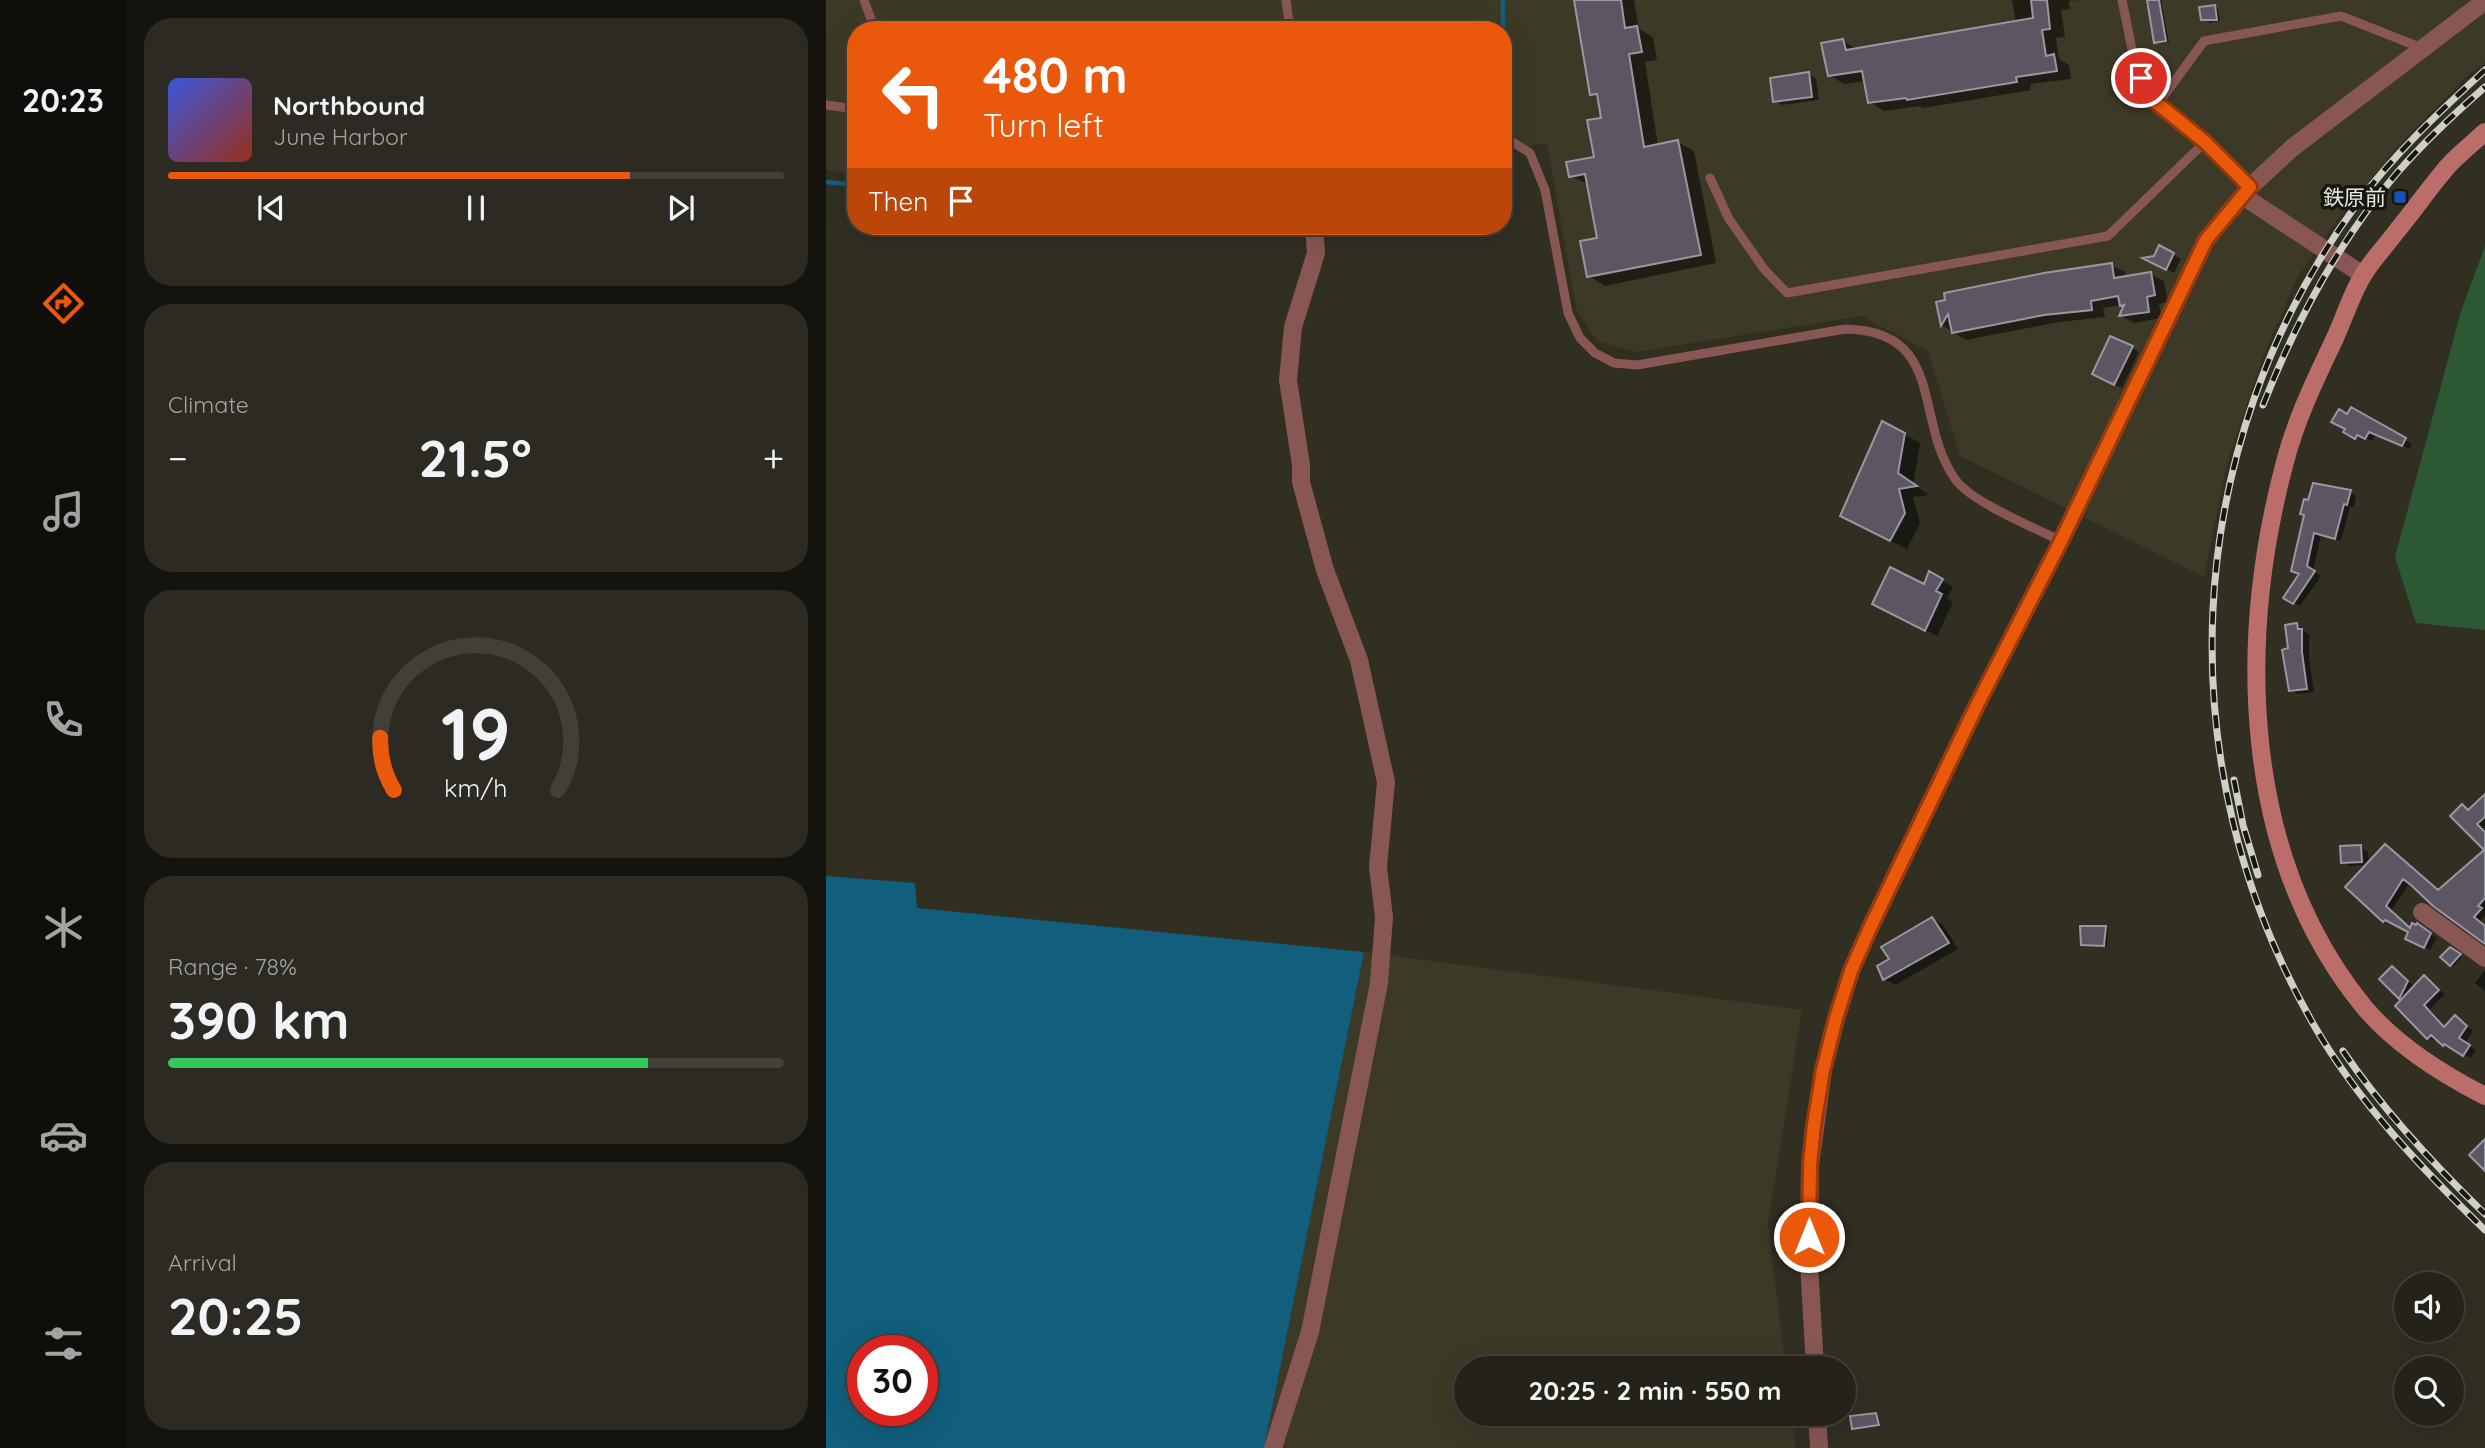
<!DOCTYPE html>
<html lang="en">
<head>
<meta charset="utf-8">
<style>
  body { margin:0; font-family:Quicksand,"Noto Sans JP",sans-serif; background:#2d2a23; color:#f1f3f6; height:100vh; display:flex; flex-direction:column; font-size:26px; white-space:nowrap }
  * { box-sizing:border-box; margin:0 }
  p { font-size:23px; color:#a3a4a2 }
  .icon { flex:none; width:38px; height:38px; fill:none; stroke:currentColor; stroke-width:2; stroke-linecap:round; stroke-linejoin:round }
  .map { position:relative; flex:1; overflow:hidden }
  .details { display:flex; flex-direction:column; gap:18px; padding:18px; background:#14130e; width:700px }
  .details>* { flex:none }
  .hud { position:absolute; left:21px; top:21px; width:665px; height:214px; border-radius:28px; box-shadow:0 7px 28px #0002,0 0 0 2px #423f39; background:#ea580c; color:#fff; overflow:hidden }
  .fabs { position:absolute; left:1568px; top:1272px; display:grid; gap:14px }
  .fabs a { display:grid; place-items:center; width:70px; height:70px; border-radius:50%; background:#25221a; box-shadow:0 7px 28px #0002,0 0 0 2px #423f39; font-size:35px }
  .speed { position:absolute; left:21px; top:1335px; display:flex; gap:14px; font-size:35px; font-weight:700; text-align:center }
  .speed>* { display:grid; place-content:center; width:91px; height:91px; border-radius:50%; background:#25221a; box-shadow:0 7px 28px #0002,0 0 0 2px #423f39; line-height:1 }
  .speed .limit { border:10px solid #d22; background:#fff; color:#111 }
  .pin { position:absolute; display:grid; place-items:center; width:60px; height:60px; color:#fff; margin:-30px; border:4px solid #fff; border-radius:50%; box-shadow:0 2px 7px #0007 }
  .me { position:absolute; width:77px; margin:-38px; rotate:0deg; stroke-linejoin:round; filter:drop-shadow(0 0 5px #0008) }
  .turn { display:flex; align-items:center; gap:24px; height:147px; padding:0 21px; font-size:32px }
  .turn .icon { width:91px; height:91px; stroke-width:2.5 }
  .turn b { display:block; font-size:49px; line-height:60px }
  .then { display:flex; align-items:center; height:66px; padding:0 21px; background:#0003; gap:14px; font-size:26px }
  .big { font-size:52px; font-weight:700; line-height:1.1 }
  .details .tile { flex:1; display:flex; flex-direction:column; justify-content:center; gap:10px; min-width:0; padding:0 24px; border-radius:28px; background:#2d2a23 }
  .details .dial { align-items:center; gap:0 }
  .dial svg { height:182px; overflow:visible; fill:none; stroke:#423f39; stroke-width:7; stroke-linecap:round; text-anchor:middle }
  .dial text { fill:#f1f3f6; stroke:none }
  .song { display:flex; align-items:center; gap:21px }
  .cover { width:84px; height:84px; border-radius:10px; background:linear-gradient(135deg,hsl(230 70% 55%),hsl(10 70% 35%)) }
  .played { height:7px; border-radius:4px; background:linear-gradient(90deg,#ea580c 75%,#423f39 75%) }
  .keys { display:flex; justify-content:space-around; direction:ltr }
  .heat { display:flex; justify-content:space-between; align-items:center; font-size:38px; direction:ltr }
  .charge { height:10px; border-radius:5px; background:linear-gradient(90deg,#34c759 78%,#423f39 0) }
  .trip { position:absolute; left:628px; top:1356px; width:402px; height:70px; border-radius:35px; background:#25221a; box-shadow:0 7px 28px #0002,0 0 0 2px #423f39; font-weight:700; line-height:70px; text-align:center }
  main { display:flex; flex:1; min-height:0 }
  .dock { display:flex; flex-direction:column; width:126px; justify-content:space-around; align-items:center; background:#0f0e0a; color:#a3a4a2 }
  .dock .icon { width:49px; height:49px }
  .dock .selected { color:#ea580c }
  .dock b { font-size:32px; color:#f1f3f6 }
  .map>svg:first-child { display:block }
</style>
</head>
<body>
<main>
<nav class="dock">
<b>20:23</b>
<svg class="icon selected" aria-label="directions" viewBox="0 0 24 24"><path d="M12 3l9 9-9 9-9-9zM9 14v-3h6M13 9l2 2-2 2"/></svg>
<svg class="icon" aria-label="music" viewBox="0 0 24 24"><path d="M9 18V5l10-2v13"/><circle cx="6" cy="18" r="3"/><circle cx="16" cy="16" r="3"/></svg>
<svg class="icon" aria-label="phone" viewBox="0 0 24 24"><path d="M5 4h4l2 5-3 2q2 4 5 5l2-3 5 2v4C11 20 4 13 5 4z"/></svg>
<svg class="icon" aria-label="climate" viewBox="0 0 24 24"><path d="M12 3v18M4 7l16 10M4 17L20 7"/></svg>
<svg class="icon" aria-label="car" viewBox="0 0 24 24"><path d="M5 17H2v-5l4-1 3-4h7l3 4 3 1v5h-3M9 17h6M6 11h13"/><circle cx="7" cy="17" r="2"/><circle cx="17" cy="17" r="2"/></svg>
<svg class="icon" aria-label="filters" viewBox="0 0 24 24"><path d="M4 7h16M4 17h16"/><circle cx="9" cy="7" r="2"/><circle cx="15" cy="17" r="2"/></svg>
</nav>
<section class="details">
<div class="tile">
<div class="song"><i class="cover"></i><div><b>Northbound</b><p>June Harbor</p></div></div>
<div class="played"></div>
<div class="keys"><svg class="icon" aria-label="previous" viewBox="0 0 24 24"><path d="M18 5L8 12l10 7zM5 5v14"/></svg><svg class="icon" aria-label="pause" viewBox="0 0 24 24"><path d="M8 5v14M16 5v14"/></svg><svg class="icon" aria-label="next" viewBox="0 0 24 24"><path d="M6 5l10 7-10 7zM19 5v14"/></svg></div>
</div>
<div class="tile"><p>Climate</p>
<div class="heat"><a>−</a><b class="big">21.5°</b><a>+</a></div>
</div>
<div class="tile dial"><svg viewBox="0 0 100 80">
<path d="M14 69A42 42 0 1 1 86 69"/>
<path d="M14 69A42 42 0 0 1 8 46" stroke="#ea580c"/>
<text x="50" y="56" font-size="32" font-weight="700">19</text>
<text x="50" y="72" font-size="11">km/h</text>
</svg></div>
<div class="tile"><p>Range · 78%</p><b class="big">390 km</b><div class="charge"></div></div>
<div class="tile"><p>Arrival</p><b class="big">20:25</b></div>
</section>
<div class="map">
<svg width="1659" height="1448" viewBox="0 0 1659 1448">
  <rect width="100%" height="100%" fill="#312e22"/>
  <path fill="#3d3927" d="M0 0H1659V62L1642 75 1573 145 1510 222 1471 278 1437 357 1401 463 1378 577 1134 456 1102 351 1035 316 810 352 771 341 750 309 721 143 677 151V30H30V174L0 170Z
    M538 952 976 1010 942 1225 960 1368H640V1414H965L970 1448H438Z"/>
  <path fill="#2c5834" d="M1659 246V630L1590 623 1569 557 1635 311Z"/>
  <path fill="#115f7d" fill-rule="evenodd" d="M0 876 89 883 91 908 538 952 438 1448H0ZM37 1351H96V1410H37Z"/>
  <path fill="#0007" d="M750 0H808L813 29 827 37 831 60 819 62 832 146 852 142 868 151 890 263 779 286 763 276 773 239 763 185 745 176 770 158 777 119 774 99 765 94Z
    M1186 0H1253L1243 1 1244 9 1235 10 1239 37 1230 38 1233 59 1243 65 1245 79 1204 84 1205 90 1097 108 1094 106 1058 111 1044 102 1039 81 1018 84 1003 75 1017 41 1032 50 1190 23Z
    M1323 0H1335L1343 42 1333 44 1330 42Z
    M1389 7 1392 9 1394 21 1384 23 1377 19Z
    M982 74 990 78 993 100 956 105 949 101Z
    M1334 248 1355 259 1348 273 1321 259 1329 258Z
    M1285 265 1299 272V278L1325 274 1338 281 1342 302 1333 304 1336 318 1308 323 1295 316 1299 307 1295 305 1277 308 1279 317 1233 322 1140 340 1116 325 1112 303Z
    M1306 348 1313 352 1296 388 1275 378Z
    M1526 410 1586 444 1583 449 1550 434 1546 441 1539 437 1537 441 1508 421 1522 416Z
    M1078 434 1094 443 1087 484 1103 495 1087 497 1094 523 1081 549 1032 525Z
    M1524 492 1530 496 1528 507 1524 506 1515 541 1495 535 1487 571 1495 576 1474 606 1460 597 1475 575 1480 515Z
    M1104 574 1127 587 1121 598 1127 602 1111 636 1060 610 1099 587Z
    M1471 625 1483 635V657L1488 692 1472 694 1464 690V649Z
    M1659 799V833L1653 839 1636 806 1644 811Z
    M1535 847 1542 852 1543 864 1613 892 1659 853V915L1654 922 1659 926V943L1584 882 1565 911 1585 929H1598L1611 938 1604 950 1587 942 1584 932 1558 921 1521 887 1541 865 1524 866 1517 862Z
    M1106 919 1117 925 1132 949 1069 985 1059 979 1053 967 1066 959Z
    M1279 928 1282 929 1281 946 1256 944Z
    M1625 949 1636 957 1628 966 1625 964Z
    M1566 968 1589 987 1598 977 1619 994 1604 1009 1620 1027 1629 1017 1647 1031 1639 1043 1650 1050 1645 1058 1618 1045 1612 1039 1609 1041 1602 1037 1577 999 1556 979Z
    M1658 971H1659V991L1649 983Z
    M1050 1415 1053 1417 1055 1426 1030 1429 1027 1428Z"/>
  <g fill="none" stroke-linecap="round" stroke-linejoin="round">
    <path stroke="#115f7d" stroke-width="4.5" d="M677 157V0
      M0 182 30 185"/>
  </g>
  <path fill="#5b5662" stroke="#9b96a3" stroke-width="2" d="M748 0H795L799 28 811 26 816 52 803 54 818 147 852 140 875 255 761 277 754 241 771 238 759 174 743 177 740 162 768 157 761 120 775 118 771 94 764 95Z
    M1205 0H1221L1224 29 1216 30 1220 56 1228 54 1231 71 1190 77 1191 82 1081 100 1080 98 1042 103 1036 71 1002 76 995 43 1017 39 1020 50 1207 18Z
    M1321 0H1333L1340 41 1328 43Z
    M1389 5 1391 20H1375L1373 7Z
    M983 72 986 97 947 102 944 78Z
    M1333 245 1348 253 1340 270 1316 258 1328 256Z
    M1286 263 1288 278 1325 272 1329 295 1321 297 1323 312 1293 316 1298 305 1294 306 1292 296 1265 301 1266 310 1218 315 1126 333 1122 314 1115 326 1110 302 1119 300 1118 293 1218 273Z
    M1284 336 1307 346 1288 385 1266 374Z
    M1525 407 1580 438 1576 446 1543 432 1539 439 1531 435 1529 439 1517 432 1519 429 1505 422 1513 409 1521 414Z
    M1056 421 1079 433 1072 473 1091 486 1073 489 1079 513 1064 541 1014 516Z
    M1487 483 1525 490 1521 505 1518 504 1509 539 1488 533 1481 566 1489 571 1467 604 1457 598 1473 574 1465 571 1478 515 1474 514 1478 499 1482 500Z
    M1064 567 1098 584 1103 571 1117 579 1110 591 1116 594 1099 631 1046 604Z
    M1471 623 1472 629H1476V652L1481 689 1463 691 1456 650 1462 648 1459 625Z
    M1659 794V817L1651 824 1659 832V898L1652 906 1656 908 1648 917 1659 926V944L1607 906 1585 885 1577 879 1560 906 1584 928 1586 923 1590 925 1591 923 1605 933 1598 948 1579 939 1582 932 1559 920 1557 922 1519 887 1559 844 1612 890 1658 850 1624 816 1636 804 1642 810Z
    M1535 845 1536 862 1515 863 1514 846Z
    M1106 917 1123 943 1057 980 1051 966 1063 959 1055 947Z
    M1254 926H1280L1278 946 1255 945Z
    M1624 947 1635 954 1624 966 1614 957Z
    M1566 966 1582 981 1573 999 1553 979Z
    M1598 975 1613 990 1598 1005 1618 1027 1629 1015 1641 1026 1633 1038 1644 1045 1637 1056 1618 1044 1617 1046 1605 1035 1601 1039 1569 1006Z
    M1659 1139V1171L1643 1155Z
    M1050 1413 1053 1425 1026 1429 1024 1416Z"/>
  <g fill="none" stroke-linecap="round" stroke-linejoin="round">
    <path stroke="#885754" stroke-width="9" d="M38 0 49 30
      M460 0 464 30
      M1296 0 1308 59 1322 96 1379 142 1424 187
      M1332 104 1378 41 1515 16 1596 48
      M0 105 30 109
      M677 136 704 153 719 190 742 313 754 338 769 353 788 363 811 365 1019 329C1121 331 1087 420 1129 479 1145 502 1207 527 1235 541
      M884 178 903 219 938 269 961 293 1282 236 1379 142"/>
    <path stroke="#885754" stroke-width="18" d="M1417 196 1537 275
      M1596 912 1659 958
      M989 1368 983 1263 984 1165 997 1070 1010 1019 1025 971 1043 930 1151 705 1235 541 1380 240 1424 187 1466 148 1659 1
      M991 1414 993 1448
      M447 1448 484 1332 553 983 558 917 552 867 560 782 533 660 499 570 475 482V465L462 380 467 327 490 253 488 226"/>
    <path stroke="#ba6d69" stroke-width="18" d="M1659 132C1647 143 1633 154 1622 166 1604 187 1588 210 1570 232 1559 247 1545 261 1536 277 1525 296 1518 318 1509 338 1490 378 1470 419 1459 462 1411 642 1415 856 1538 1007 1569 1044 1616 1074 1659 1096"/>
    <defs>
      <path id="rail" d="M1659 70C1613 112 1568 154 1531 204 1353 446 1339 768 1489 1027 1533 1103 1596 1169 1659 1230
        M1437 405C1470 321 1512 242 1571 173 1598 142 1628 114 1659 87
        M1408 780 1417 825 1432 875
        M1517 1051C1558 1111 1607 1164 1659 1214"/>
    </defs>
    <use href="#rail" stroke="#d0cfc7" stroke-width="7"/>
    <use href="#rail" stroke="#171611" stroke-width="4.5" stroke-dasharray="13" stroke-linecap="butt"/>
  </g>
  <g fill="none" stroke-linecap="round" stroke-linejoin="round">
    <defs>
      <path id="route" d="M983 1237 984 1165 988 1125 997 1070 1010 1018 1025 971 1043 930 1151 705 1235 541 1380 240 1424 187 1379 142 1322 96 1315 78"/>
    </defs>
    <use href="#route" stroke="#983908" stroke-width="18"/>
    <use href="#route" stroke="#ea580c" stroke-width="12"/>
  </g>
  <rect fill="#1a4fb4" stroke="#171611" stroke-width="2.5" x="1567" y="190" width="14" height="14" rx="3.5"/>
  <g text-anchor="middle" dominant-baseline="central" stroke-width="7" stroke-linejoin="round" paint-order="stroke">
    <g font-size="21" fill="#ebeae2" stroke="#171611" text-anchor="end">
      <text x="1560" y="197">鉄原前</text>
    </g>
  </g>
</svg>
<div class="fabs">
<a><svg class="icon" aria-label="sound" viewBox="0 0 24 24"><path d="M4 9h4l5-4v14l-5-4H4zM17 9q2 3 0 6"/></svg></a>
<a><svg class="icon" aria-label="search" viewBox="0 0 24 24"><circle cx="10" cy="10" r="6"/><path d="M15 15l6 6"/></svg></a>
</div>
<div class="speed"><div class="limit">30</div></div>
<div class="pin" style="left:1315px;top:78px;background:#d93025"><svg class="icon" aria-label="arrive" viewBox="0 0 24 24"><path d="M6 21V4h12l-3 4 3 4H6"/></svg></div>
<svg class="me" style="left:983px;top:1237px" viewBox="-20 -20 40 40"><circle r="17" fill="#ea580c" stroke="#fff" stroke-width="3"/><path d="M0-11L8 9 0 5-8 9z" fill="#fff"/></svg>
<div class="trip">20:25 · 2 min · 550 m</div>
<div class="hud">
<div class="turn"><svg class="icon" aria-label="left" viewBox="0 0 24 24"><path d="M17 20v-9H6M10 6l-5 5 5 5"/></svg><div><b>480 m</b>Turn left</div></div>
<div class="then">Then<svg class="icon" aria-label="arrive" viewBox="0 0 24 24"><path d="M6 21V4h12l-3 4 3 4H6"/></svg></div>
</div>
</div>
</main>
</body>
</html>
